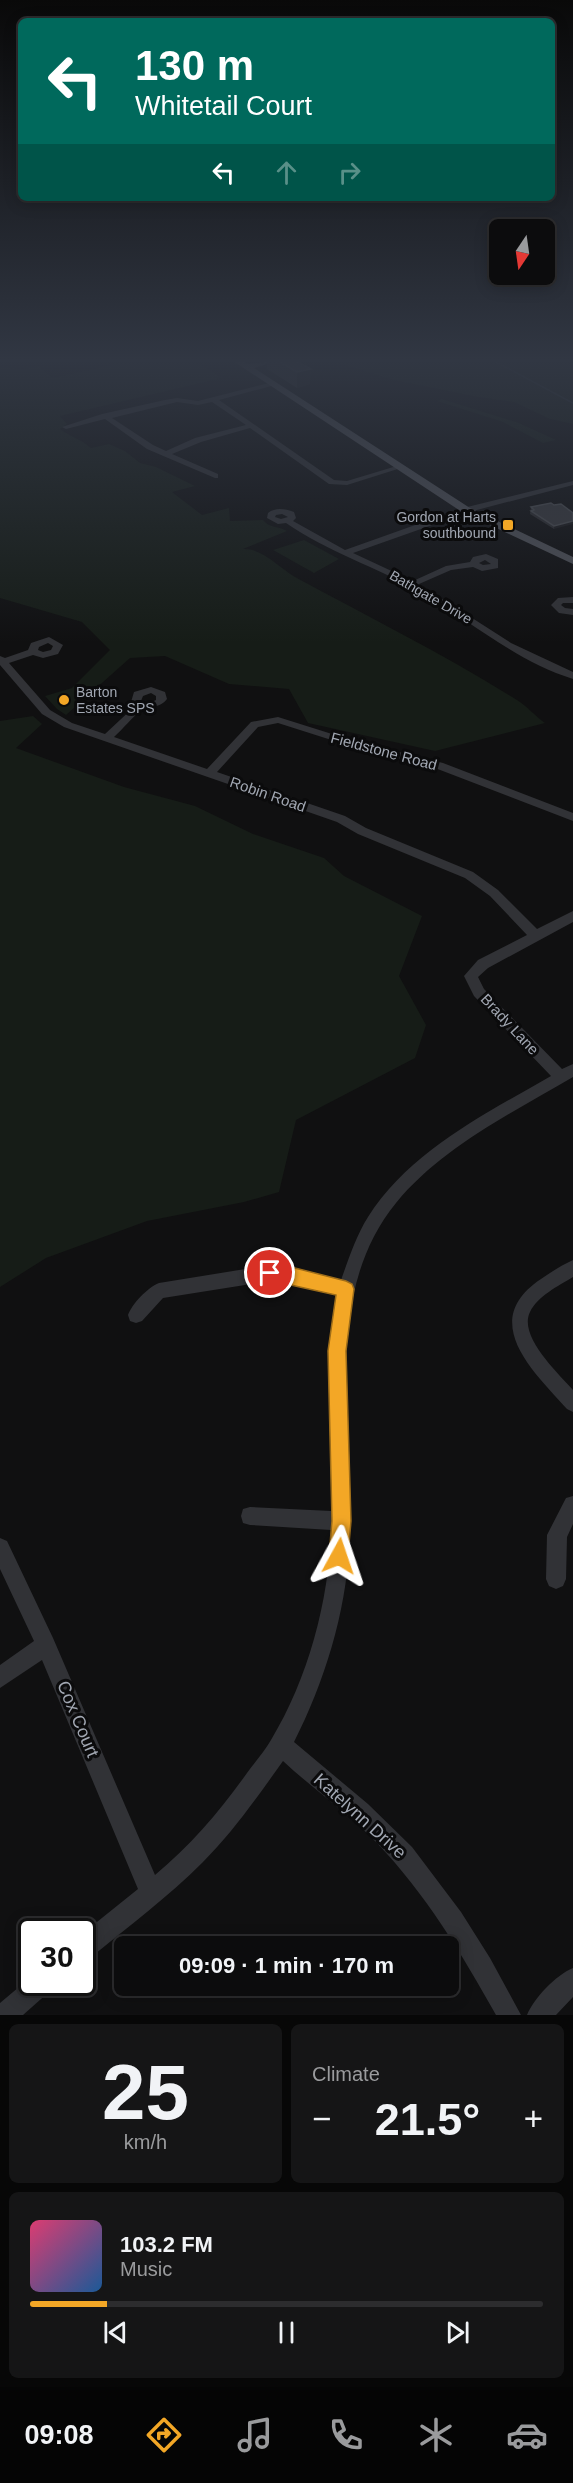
<!DOCTYPE html>
<html lang="en">
<head>
<meta charset="utf-8">
<style>
  body { margin:0; font-family:Helvetica,sans-serif; background:#151516; color:#f1f3f6; height:100vh; display:flex; flex-direction:column; font-size:22px; white-space:nowrap }
  * { box-sizing:border-box; margin:0 }
  p { font-size:20px; color:#9a9b9d }
  .icon { flex:none; width:33px; height:33px; fill:none; stroke:currentColor; stroke-width:2; stroke-linecap:round; stroke-linejoin:round }
  .map { position:relative; height:2015px; overflow:hidden }
  .panel { display:flex; flex-direction:column; gap:9px; padding:9px; background:#070707; flex:1 }
  .panel>* { flex:none }
  .hud { position:absolute; left:18px; top:18px; width:537px; height:183px; border-radius:9px; box-shadow:0 3px 15px #0003,0 0 0 2px #2c2c2e; background:#00695c; color:#fff; overflow:hidden }
  .needle { width:39px; rotate:193deg }
  .fabs { position:absolute; left:489px; top:219px; display:grid; gap:12px }
  .fabs a { display:grid; place-items:center; width:66px; height:66px; border-radius:9px; background:#0c0c0d; box-shadow:0 3px 15px #0003,0 0 0 2px #2c2c2e; font-size:30px }
  .speed { position:absolute; left:18px; top:1918px; display:flex; gap:12px; font-size:30px; font-weight:700; text-align:center }
  .speed>* { display:grid; place-content:center; width:78px; height:78px; border-radius:50%; background:#0c0c0d; box-shadow:0 3px 15px #0003,0 0 0 2px #2c2c2e; line-height:1 }
  .speed .limit { border:3px solid #111; border-radius:9px; background:#fff; color:#111 }
  .pin { position:absolute; display:grid; place-items:center; width:51px; height:51px; color:#fff; margin:-26px; border:3px solid #fff; border-radius:50%; box-shadow:0 2px 6px #0007 }
  .me { position:absolute; width:66px; margin:-33px; rotate:5deg; stroke-linejoin:round; filter:drop-shadow(0 0 4px #0008) }
  .turn { display:flex; align-items:center; gap:21px; height:126px; padding:0 18px; font-size:27px }
  .turn .icon { width:78px; height:78px; stroke-width:2.5 }
  .turn b { display:block; font-size:42px; line-height:51px }
  .lanes { display:flex; align-items:center; height:57px; padding:0 18px; background:#0003; justify-content:center; gap:30px; direction:ltr }
  .lanes .off { opacity:.35 }
  .big { font-size:45px; font-weight:800; line-height:1.1 }
  .panel .tile { flex:1; display:flex; flex-direction:column; justify-content:center; gap:9px; min-width:0; padding:0 21px; border-radius:9px; background:#151516 }
  .panel .dial { align-items:center; gap:0 }
  .dial b { font-size:78px; line-height:1 }
  .song { display:flex; align-items:center; gap:18px }
  .cover { width:72px; height:72px; border-radius:9px; background:linear-gradient(135deg,hsl(340 70% 55%),hsl(210 70% 35%)) }
  .played { height:6px; border-radius:3px; background:linear-gradient(90deg,#f3a726 15%,#2c2c2e 15%) }
  .keys { display:flex; justify-content:space-around; direction:ltr }
  .heat { display:flex; justify-content:space-between; align-items:center; font-size:33px; direction:ltr }
  .panel .tiles { flex:1; display:grid; gap:9px; grid-template-columns:1fr 1fr }
  .tile:last-child { grid-column:span 2 }
  .trip { position:absolute; left:114px; top:1936px; width:345px; height:60px; border-radius:9px; background:#0c0c0d; box-shadow:0 3px 15px #0003,0 0 0 2px #2c2c2e; font-weight:800; line-height:60px; text-align:center }
  .tab-bar { display:flex; height:96px; justify-content:space-around; align-items:center; background:#050505; color:#9a9b9d }
  .tab-bar .icon { width:42px; height:42px }
  .tab-bar .on { color:#f3a726 }
  .tab-bar b { font-size:27px; color:#f1f3f6 }
  .map>svg:first-child { display:block }
</style>
</head>
<body>
<div class="map">
<svg width="573" height="2015" viewBox="0 0 573 2015">
  <rect width="100%" height="100%" fill="#101011"/>
  <path fill="#161c17" d="M130 361H194L222 378 60 416 67 424 60 429C71 437 81 439 91 448L109 444 125 451 140 463 156 467 195 486 172 492 202 515 229 508 230 521 263 520C269 528 279 526 287 531L243 549C262 548 278 567 295 577 369 617 445 655 517 700 527 706 535 716 545 723L435 751 308 723 289 689 229 684 165 656 130 658 66 715 57 709 45 696 72 688 110 650 82 622 0 598V367L22 369 38 366 53 378Z
    M332 361H573V424L550 419 514 402 478 397 394 380Z
    M442 399 519 423 556 440 543 443 503 422 437 401Z
    M304 540 339 559 314 573 273 550Z
    M33 716 42 724 16 748 124 787 195 806 253 834 324 858 344 876 422 916 399 976 426 1025 415 1058 296 1120 279 1192 244 1202 147 1221 46 1258 0 1287V721Z"/>
  <g fill="none" stroke-linecap="round" stroke-linejoin="round">
    <path stroke="#272f35" stroke-width="1.5" d="M494 361 573 403"/>
    <path fill="#313236" fill-rule="evenodd" d="M273 382 275 385 219 400 334 480 347 481 400 465 404 467 347 485 329 484 250 428 201 442 172 454 218 474V478H215L147 449 105 419 66 429 62 427 102 414 165 400 177 398 198 401ZM177 402 198 405 212 402 246 425 195 438 166 451 153 445 112 418Z
      M573 481V485L469 512 353 553 413 581 446 566 470 562 473 557 486 554 498 559V568L482 571 473 567 451 570 419 584 511 643 573 672V679C517 662 471 621 421 592 376 567 328 552 286 523L278 524 267 518 268 513C276 507 285 509 294 512L296 518 293 521 345 550 463 508ZM282 514 288 517 281 519 275 517 276 515ZM485 560 491 564 483 565 479 563Z
      M573 597V603H563L561 605 565 608 573 609V615L559 613 551 605 558 598Z
      M49 637 63 645 58 654 43 658 33 655 9 663 50 710 72 723 105 734 135 706 131 702 134 692 151 687 165 692 167 699C159 709 151 705 142 710 132 717 123 729 114 737L207 769 251 722 278 717 351 740 443 763 573 813V821L435 768 344 744 278 723 258 727 217 772 345 816 366 828 473 872 498 890 537 929 573 911V922L488 968 478 977 484 989 562 1069 573 1064V1077C512 1113 442 1147 396 1203 318 1299 356 1434 349 1547 346 1613 324 1683 294 1742L368 1804 412 1847 461 1912 490 1958 521 2015H496C462 1954 425 1893 376 1842 347 1812 313 1789 283 1761 258 1796 233 1832 203 1862 168 1897 128 1927 90 1958L82 1962V1934L138 1889 42 1660 0 1688V1665L34 1641 0 1569V1538L7 1541 53 1638 155 1875C191 1845 220 1811 247 1773 255 1762 264 1752 271 1740 308 1679 329 1601 331 1530L250 1525 243 1523 241 1516 243 1509 250 1507 331 1511C332 1439 323 1366 338 1295L295 1284 270 1281 163 1298 142 1321 136 1323 130 1321 128 1315C132 1304 147 1288 159 1283L270 1265 295 1268 341 1280C349 1258 356 1236 368 1217 410 1151 485 1114 551 1076L474 996 464 976 478 960 527 935 490 896 465 878 358 834 337 822 64 727 42 714 0 665V656L5 658 28 650 31 643ZM48 643 53 646 51 650 43 652 38 650 39 647ZM151 693 156 696V700L150 703 141 701 143 696Z
      M573 1260V1277C558 1286 538 1296 530 1312 518 1336 558 1373 573 1390V1412L567 1409C533 1371 478 1321 541 1279 551 1272 562 1265 573 1260Z
      M573 1496V1524L567 1537 566 1579 563 1586 556 1589 549 1586 546 1579 547 1535 566 1498Z
      M573 1968V1997L556 2015H527C534 1998 556 1975 573 1968Z
      M32 1976V1983H54L50 1991 23 2015H0V2003Z"/>
    <path fill="#4d4f55" fill-rule="evenodd" d="M233 361H242L248 364 276 361 254 368 470 508 573 557V564L462 512Z"/>
  </g>
  <path fill="#2c2c2f" d="M267 361H296L310 384 297 388 267 369Z
    M554 505 573 513 554 529 530 514 531 507Z"/>
  <path fill="#1b1b1d" d="M311 369 310 384 297 388V372Z
    M573 521V524L554 529V526Z"/>
  <path fill="#38393d" stroke="#494b4f" stroke-width="1.5" d="M278 361H296L311 369 297 372Z
    M551 503 554 505 561 504 573 513V521L554 526 531 511 534 510 531 507Z"/>
  <linearGradient id="sky" x2="0" y2="1"><stop stop-color="#090909"/><stop offset="0.56" stop-color="#313743"/><stop offset="1" stop-color="#313743" stop-opacity="0"/></linearGradient>
  <rect width="573" height="643" fill="url(#sky)"/>
  <path fill="#f3a726" stroke="#9e6d19" stroke-width="1.5" d="M270 1265 295 1268 346 1281 352 1284 354 1289 346 1351 351 1521 348 1556 345 1563 339 1566 332 1563 329 1556 332 1521 328 1351 336 1295 264 1279 262 1273 264 1268Z"/>
  <g fill="#f3a726" stroke="#0b0b0c" stroke-width="2">
    <rect x="502" y="519" width="12" height="12" rx="3"/>
    <circle cx="64" cy="700" r="6"/>
  </g>
  <g text-anchor="middle" dominant-baseline="central" stroke-width="6" stroke-linejoin="round" paint-order="stroke">
    <g font-size="14" fill="#a1a7b2" stroke="#0b0b0c" text-anchor="end">
      <text x="496" y="517">Gordon at Harts<tspan x="496" dy="16">southbound</tspan></text>
      <text x="76" y="692" text-anchor="start">Barton<tspan x="76" dy="16">Estates SPS</tspan></text>
    </g>
    <g font-size="14" fill="#a1a7b2" stroke="#0b0b0c">
      <text transform="translate(431 597) rotate(30)">Bathgate Drive</text>
    </g>
    <g font-size="15" fill="#a1a7b2" stroke="#0b0b0c">
      <text transform="translate(384 751) rotate(15)">Fieldstone Road</text>
      <text transform="translate(268 794) rotate(19)">Robin Road</text>
      <text transform="translate(510 1024) rotate(47)">Brady Lane</text>
    </g>
    <g font-size="18" fill="#a1a7b2" stroke="#0b0b0c">
      <text transform="translate(78 1719) rotate(67)">Cox Court</text>
      <text transform="translate(360 1816) rotate(42)">Katelynn Drive</text>
    </g>
  </g>
</svg>
<div class="fabs">
<a><svg class="needle" viewBox="-14 -14 28 28"><path d="M0-13l5 13h-10z" fill="#e53935"/><path d="M0 13l5-13h-10z" fill="#9a9b9d"/></svg></a>
</div>
<div class="speed"><div class="limit">30</div></div>
<div class="pin" style="left:270px;top:1273px;background:#d93025"><svg class="icon" aria-label="arrive" viewBox="0 0 24 24"><path d="M6 21V4h12l-3 4 3 4H6"/></svg></div>
<svg class="me" style="left:339px;top:1556px" viewBox="-20 -20 40 40"><path d="M0-17L14 15 0 8-14 15z" fill="#f3a726" stroke="#fff" stroke-width="4"/></svg>
<div class="trip">09:09 · 1 min · 170 m</div>
<div class="hud">
<div class="turn"><svg class="icon" aria-label="left" viewBox="0 0 24 24"><path d="M17 20v-9H6M10 6l-5 5 5 5"/></svg><div><b>130 m</b>Whitetail Court</div></div>
<div class="lanes"><svg class="icon" aria-label="left" viewBox="0 0 24 24"><path d="M17 20v-9H6M10 6l-5 5 5 5"/></svg><svg class="icon off" aria-label="ahead" viewBox="0 0 24 24"><path d="M12 20V5M6 11l6-6 6 6"/></svg><svg class="icon off" aria-label="right" viewBox="0 0 24 24"><path d="M7 20v-9h11M14 6l5 5-5 5"/></svg></div>
</div>
</div>
<section class="panel">
<div class="tiles">
<div class="tile dial"><b>25</b><p>km/h</p></div>
<div class="tile"><p>Climate</p>
<div class="heat"><a>−</a><b class="big">21.5°</b><a>+</a></div>
</div>
<div class="tile">
<div class="song"><i class="cover"></i><div><b>103.2 FM</b><p>Music</p></div></div>
<div class="played"></div>
<div class="keys"><svg class="icon" aria-label="previous" viewBox="0 0 24 24"><path d="M18 5L8 12l10 7zM5 5v14"/></svg><svg class="icon" aria-label="pause" viewBox="0 0 24 24"><path d="M8 5v14M16 5v14"/></svg><svg class="icon" aria-label="next" viewBox="0 0 24 24"><path d="M6 5l10 7-10 7zM19 5v14"/></svg></div>
</div>
</div>
</section>
<nav class="tab-bar">
<b>09:08</b>
<svg class="icon on" aria-label="directions" viewBox="0 0 24 24"><path d="M12 3l9 9-9 9-9-9zM9 14v-3h6M13 9l2 2-2 2"/></svg>
<svg class="icon" aria-label="music" viewBox="0 0 24 24"><path d="M9 18V5l10-2v13"/><circle cx="6" cy="18" r="3"/><circle cx="16" cy="16" r="3"/></svg>
<svg class="icon" aria-label="phone" viewBox="0 0 24 24"><path d="M5 4h4l2 5-3 2q2 4 5 5l2-3 5 2v4C11 20 4 13 5 4z"/></svg>
<svg class="icon" aria-label="climate" viewBox="0 0 24 24"><path d="M12 3v18M4 7l16 10M4 17L20 7"/></svg>
<svg class="icon" aria-label="car" viewBox="0 0 24 24"><path d="M5 17H2v-5l4-1 3-4h7l3 4 3 1v5h-3M9 17h6M6 11h13"/><circle cx="7" cy="17" r="2"/><circle cx="17" cy="17" r="2"/></svg>
</nav>
</body>
</html>
